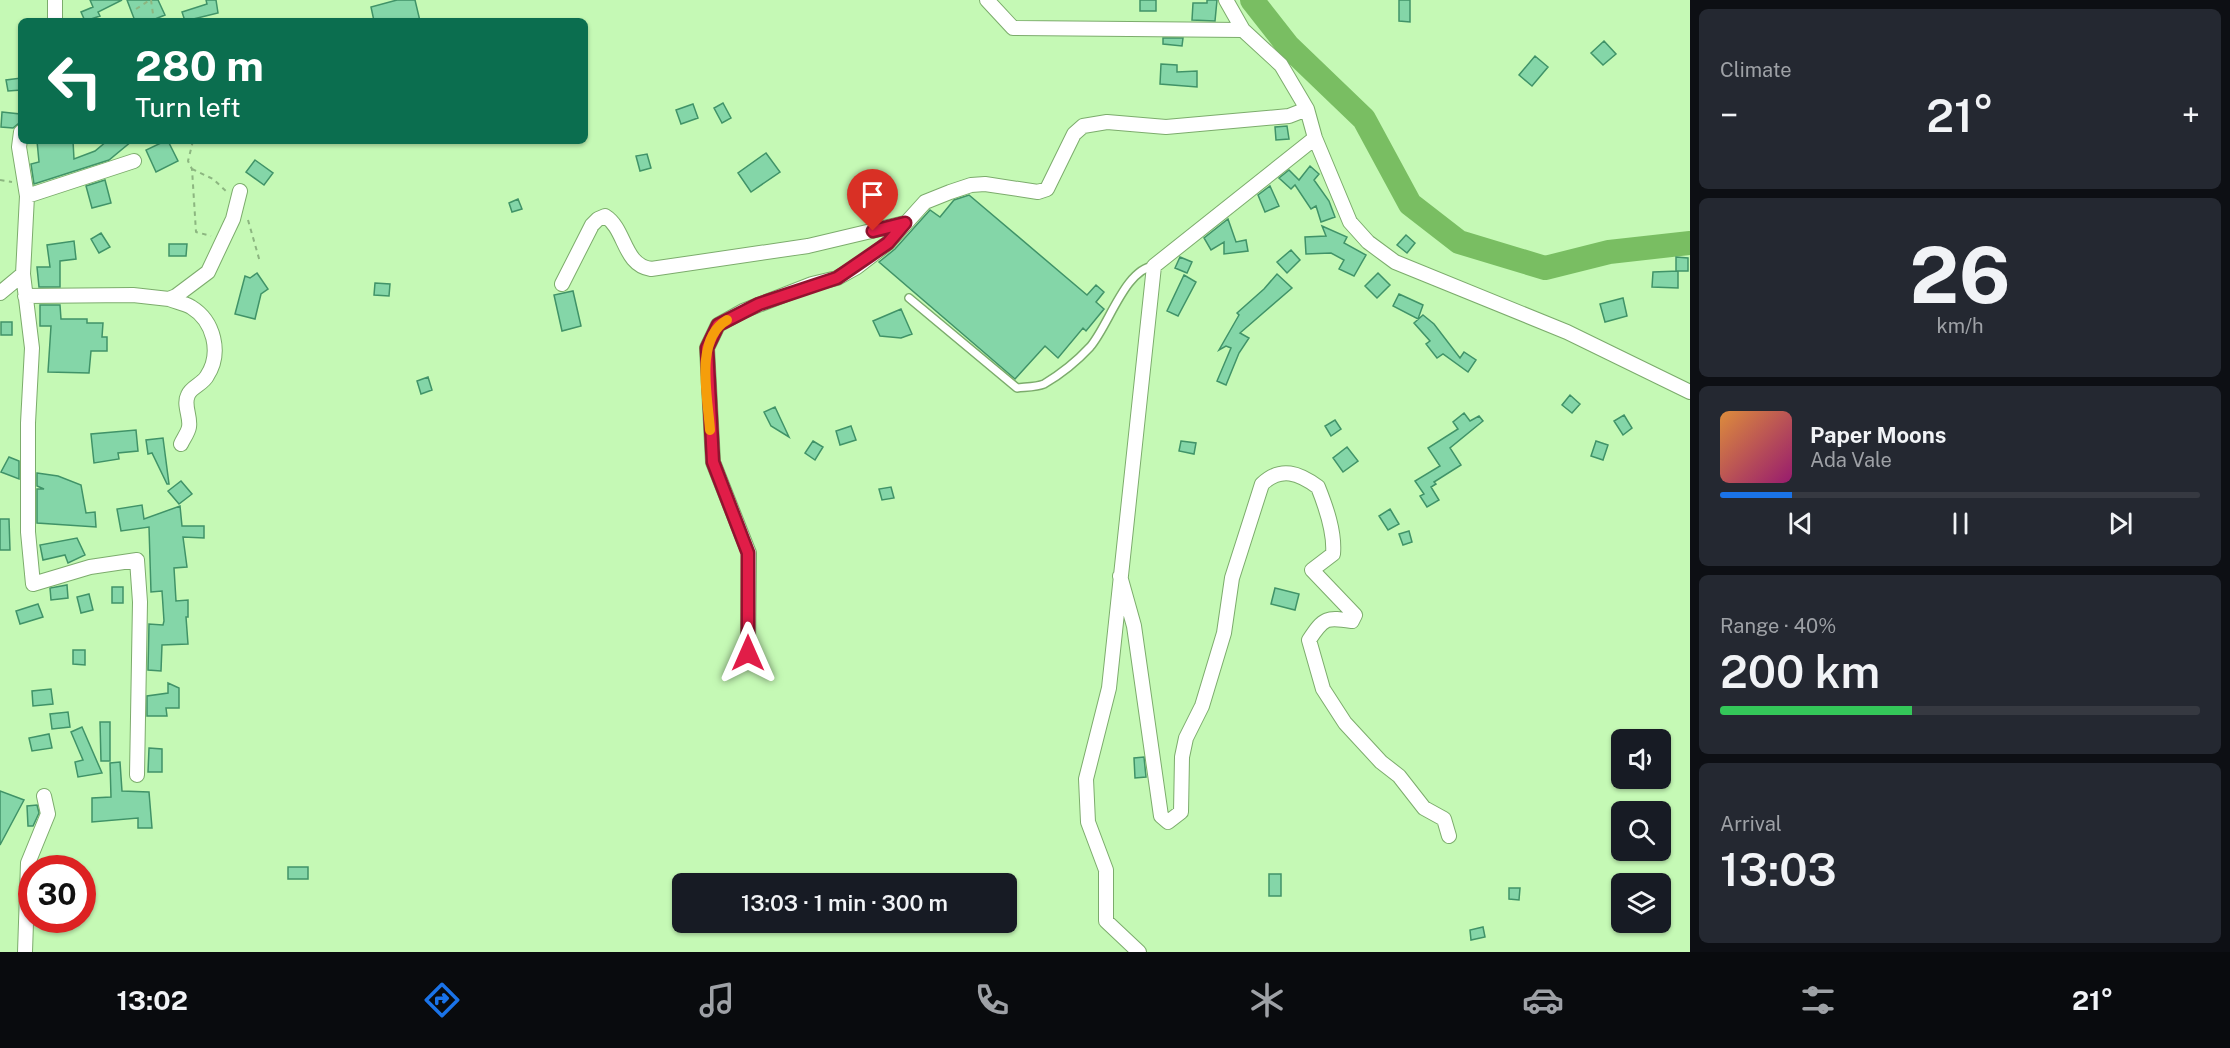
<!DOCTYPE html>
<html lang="en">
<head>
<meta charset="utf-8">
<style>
  body { margin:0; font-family:"Public Sans",sans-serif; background:#242831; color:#f1f3f6; height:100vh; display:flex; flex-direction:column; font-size:22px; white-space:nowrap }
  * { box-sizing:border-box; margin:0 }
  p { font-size:20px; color:#9ea1a6 }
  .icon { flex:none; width:33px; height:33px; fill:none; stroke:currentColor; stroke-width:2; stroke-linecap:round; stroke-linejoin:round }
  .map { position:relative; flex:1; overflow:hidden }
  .details { display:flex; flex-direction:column; gap:9px; padding:9px; background:#0d0f14; width:540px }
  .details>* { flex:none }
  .guide { position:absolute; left:18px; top:18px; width:570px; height:126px; border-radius:9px; box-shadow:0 2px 4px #0004; background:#0b6e4f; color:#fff; overflow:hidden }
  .tools { position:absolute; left:1611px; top:729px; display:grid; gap:12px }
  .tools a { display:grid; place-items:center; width:60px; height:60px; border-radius:9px; background:#171b24; box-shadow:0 2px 4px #0004; font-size:30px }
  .speed { position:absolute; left:18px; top:855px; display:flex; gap:12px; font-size:30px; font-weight:700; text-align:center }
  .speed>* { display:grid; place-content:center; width:78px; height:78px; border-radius:50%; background:#171b24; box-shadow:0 2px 4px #0004; line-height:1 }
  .speed .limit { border:9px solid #d22; background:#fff; color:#111 }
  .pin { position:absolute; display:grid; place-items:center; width:51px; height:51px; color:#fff; margin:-62px -26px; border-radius:50% 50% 50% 0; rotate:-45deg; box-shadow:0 0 6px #0007 }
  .pin .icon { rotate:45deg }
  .me { position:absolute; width:66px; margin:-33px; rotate:0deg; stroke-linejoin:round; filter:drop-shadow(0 0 4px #0008) }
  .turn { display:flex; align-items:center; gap:21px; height:126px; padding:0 18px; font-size:27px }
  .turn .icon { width:78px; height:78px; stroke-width:2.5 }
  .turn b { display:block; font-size:42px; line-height:51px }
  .big { font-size:45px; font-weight:600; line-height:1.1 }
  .details .widget { flex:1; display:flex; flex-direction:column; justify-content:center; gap:9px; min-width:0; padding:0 21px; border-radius:9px; background:#242831 }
  .details .dial { align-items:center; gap:0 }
  .dial b { font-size:78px; line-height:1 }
  .song { display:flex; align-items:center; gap:18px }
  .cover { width:72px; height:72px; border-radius:9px; background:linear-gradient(135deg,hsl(30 70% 55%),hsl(320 70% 35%)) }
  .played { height:6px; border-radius:3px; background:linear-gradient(90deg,#1a73e8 15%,#363941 15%) }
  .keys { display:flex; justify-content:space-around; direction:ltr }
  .heat { display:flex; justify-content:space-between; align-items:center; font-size:33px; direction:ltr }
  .charge { height:9px; border-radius:4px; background:linear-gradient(90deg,#34c759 40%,#363941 0) }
  .trip { position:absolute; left:672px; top:873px; width:345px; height:60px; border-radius:9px; background:#171b24; box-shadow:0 2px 4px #0004; font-weight:600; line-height:60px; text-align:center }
  .dock { display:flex; height:96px; justify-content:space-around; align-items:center; background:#090b0e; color:#9ea1a6 }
  .dock .icon { width:42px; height:42px }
  .dock .selected { color:#1a73e8 }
  .dock b { font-size:27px; color:#f1f3f6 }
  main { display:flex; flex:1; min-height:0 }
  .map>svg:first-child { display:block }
</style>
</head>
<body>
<main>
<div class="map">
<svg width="1690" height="952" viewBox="0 0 1690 952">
  <rect width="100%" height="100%" fill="#c5f9b5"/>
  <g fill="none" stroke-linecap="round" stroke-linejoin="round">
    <path stroke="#79be62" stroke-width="24" d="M1252 0 1288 46 1364 119 1410 204 1459 242 1545 268 1609 252 1690 243"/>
  </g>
  <path fill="#84d6a8" stroke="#409368" stroke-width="1.5" d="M90 0H122L98 12 100 16 85 21 81 12 93 7Z
    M127 0H158L165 15 150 21H135Z
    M206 0H216L218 13 185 21 182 12 207 4Z
    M397 0H415L420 21H374L371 7Z
    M1140 0H1156V11H1140Z
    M1207 0H1217L1215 21 1192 20 1193 3H1207Z
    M1399 0H1410V22L1399 21Z
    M1163 38H1183L1182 46 1163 44Z
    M1604 41 1616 54 1603 65 1591 53Z
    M1535 56 1548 67 1532 86 1519 75Z
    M1161 64 1177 65V72L1197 71V87L1160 84Z
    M21 78V90L8 91 6 80Z
    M723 103 731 118 722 123 714 108Z
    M693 104 698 118 681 124 676 110Z
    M2 112 20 114 19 123 13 128 1 127Z
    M1287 126 1289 139 1276 140 1275 127Z
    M37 141H73L74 159 95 151 107 141H132L109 160 34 184 31 164 39 162Z
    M165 141H168L178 161 156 172 146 150Z
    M766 153 780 172 751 192 738 173Z
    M647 154 651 168 640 171 636 156Z
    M255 160 273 173 264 185 246 172Z
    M1310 166 1319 174 1314 180 1329 201 1335 217 1321 222 1316 206 1311 209 1295 185 1291 189 1279 178 1289 170 1299 180Z
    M105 180 111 203 92 208 86 186Z
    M1270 186 1279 206 1265 212 1258 195Z
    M969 195 1087 295 1096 285 1104 292 1096 302 1104 309 1086 331 1083 328 1058 358 1045 346 1015 379 879 262 895 249 930 210 940 217 954 200Z
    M518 199 522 209 512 212 509 203Z
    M1228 219 1236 242 1246 240 1248 251 1224 254V242L1211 250 1204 238Z
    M1322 226 1347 237 1344 243 1366 255 1354 276 1339 269 1344 260 1331 253 1306 254 1305 237 1326 236Z
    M101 233 110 247 99 253 91 239Z
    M1406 235 1415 243 1407 253 1397 245Z
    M74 241 76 259 60 261V287H39L37 267H50L47 245Z
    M169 244H187L186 256H169Z
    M1291 250 1300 260 1287 273 1277 262Z
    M1180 257 1192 262 1187 273 1175 268Z
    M1676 257 1688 258V271H1676Z
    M1678 271V288L1652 287 1653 272Z
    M257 273 268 289 261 294 255 319 235 314 245 276 250 278Z
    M1378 273 1390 285 1377 298 1365 286Z
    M1277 274 1292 288 1240 333 1249 338 1239 353 1226 385 1217 381 1231 348 1226 346 1219 350 1239 315 1237 313 1264 289Z
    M1184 275 1196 282 1178 316 1167 311Z
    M375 283 390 284 389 296 374 295Z
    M573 291 581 326 562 331 554 295Z
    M1399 294 1423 305 1418 319 1393 306Z
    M1623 298 1627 316 1605 322 1600 304Z
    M40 305H60L61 319H87V323H103L102 337H107V351H91L89 373 48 372 51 326H40Z
    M901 309 912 334 901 338 880 336 873 321Z
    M1423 315 1434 324 1460 358 1464 352 1476 360 1468 372 1443 354 1437 358 1426 344 1430 341 1414 323Z
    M1 322H12V335H1Z
    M428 377 432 390 421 394 417 381Z
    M1570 395 1580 404 1572 413 1562 405Z
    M775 407 789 437 771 426 764 412Z
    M1464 413 1470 421 1479 416 1483 421 1450 448 1461 465 1434 482 1436 484 1431 487 1439 500 1427 507 1420 496 1424 494 1415 481 1440 466 1428 448 1458 429 1453 422Z
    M1624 415 1632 428 1623 435 1614 421Z
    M1335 420 1341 429 1331 436 1325 426Z
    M851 426 856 440 840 445 836 431Z
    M136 430 138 451 118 453 119 459 94 463 91 434Z
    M163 438 169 484H167L152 453 148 454 146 440Z
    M813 441 823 447 815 460 805 453Z
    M1181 441 1196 443 1194 454 1179 451Z
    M1596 441 1608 445 1603 460 1591 456Z
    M1347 447 1358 461 1343 472 1333 458Z
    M9 457 19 461V479L1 472Z
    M37 473 58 476 81 485 86 513 95 512 96 527 37 523V489H44L37 486Z
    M181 481 192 494 179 504 168 491Z
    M891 487 894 498 882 500 879 489Z
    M142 505 144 519 180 506 182 526H204V538L183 537 187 567 174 568 176 601 188 600V617H186L188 644 162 645 161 671 148 670 149 624 163 625 164 621 162 591 151 592 149 527 121 531 117 509Z
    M1390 509 1399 524 1388 530 1379 516Z
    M0 519H9L10 550H0Z
    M1409 531 1412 542 1403 545 1399 534Z
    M77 538 85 555 68 563 65 555 43 560 40 545Z
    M67 585 68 598 51 600 50 588Z
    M112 587H123V603H112Z
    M1275 588 1299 594 1295 610 1271 604Z
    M89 594 93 610 81 613 77 597Z
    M38 604 43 617 20 624 16 611Z
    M73 650H85V665L73 664Z
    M168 683 179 688V708H166L167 716H147V696L168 693Z
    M51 689 53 704 33 706 32 691Z
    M68 712 70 727 52 729 50 714Z
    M100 722H110V761H101Z
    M82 727 102 773 78 777 75 762 83 760 71 732Z
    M49 734 52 748 32 751 29 738Z
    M149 748 162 749V772H148Z
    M1144 757 1146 777 1135 778 1134 758Z
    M120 762 122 791 149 792 152 828H138V818L92 822V798L111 797 110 763Z
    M0 791 24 800 0 845Z
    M37 805 39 813 33 826H28L27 806Z
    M288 867H308V879H288Z
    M1269 874H1281V896H1269Z
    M1509 888H1520L1519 900 1509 899Z
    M1483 927 1485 937 1471 940 1470 930Z"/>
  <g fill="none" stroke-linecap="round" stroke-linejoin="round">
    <defs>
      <path id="service" d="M909 298 1017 388C1025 387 1037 387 1044 384 1061 374 1077 361 1090 347 1109 325 1125 269 1154 266"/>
      <path id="minor" d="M55 0V21
        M987 0 1013 28 1243 30
        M1226 0 1243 30 1281 65 1307 109 1315 138 1350 222 1368 242 1395 262 1567 332 1690 392
        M21 132 19 147 27 196 23 274
        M27 196 134 161
        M562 284 592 225 598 219 605 216C626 229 623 265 651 269L808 246 905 223
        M0 293 23 274 32 348 28 423V532L33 584 90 567 137 560 140 602 137 775
        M25 296 133 295 169 299 176 296 208 272 233 219 240 191
        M169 299C176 302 184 303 191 307 214 321 222 353 207 376 203 384 191 387 188 395 183 405 191 417 189 427 188 433 183 439 181 444
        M1120 576 1134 626 1161 816 1168 822 1181 812 1182 757 1186 738 1202 706 1224 633 1232 578 1262 484C1281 466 1299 473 1318 487 1326 507 1335 532 1333 554L1312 570 1355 615 1352 621C1327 617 1324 617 1309 640L1323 689 1345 723 1381 762 1399 776 1424 808 1444 819 1449 836
        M748 653 749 553 713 462 707 348 718 325 743 311 812 284 837 278 857 267 888 243 925 202 950 192 971 185 985 184 1038 192 1047 189 1074 134 1083 126 1107 122 1166 127 1289 116 1307 109
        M25 952 28 863 48 814 44 796
        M1139 952 1106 921V870L1088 822 1086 779 1109 688 1154 266 1315 138"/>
    </defs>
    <use href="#service" stroke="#7cac6c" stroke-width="10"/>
    <use href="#minor" stroke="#7cac6c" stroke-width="16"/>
    <path stroke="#8cb680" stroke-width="2" stroke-dasharray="4.5 4.5" stroke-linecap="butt" d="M151 0 154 21
      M136 9 150 0
      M193 141 188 161 192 169 196 232 211 236
      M192 169 213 179 227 192
      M0 180 12 182
      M248 220 260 262"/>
    <use href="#service" stroke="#fff" stroke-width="7"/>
    <use href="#minor" stroke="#fff" stroke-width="14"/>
  </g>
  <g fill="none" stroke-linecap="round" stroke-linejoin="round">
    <defs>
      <path id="route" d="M748 653V553L713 462 707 348 718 325 759 304 837 278 888 243 905 223 873 231"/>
    </defs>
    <use href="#route" stroke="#92132f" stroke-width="15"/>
    <use href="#route" stroke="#e11d48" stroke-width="10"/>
    <path stroke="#f59e0b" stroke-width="10" d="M710 430C708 398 694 339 727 320"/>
  </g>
</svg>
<div class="tools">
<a><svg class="icon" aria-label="sound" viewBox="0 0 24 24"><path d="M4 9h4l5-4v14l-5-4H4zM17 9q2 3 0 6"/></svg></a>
<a><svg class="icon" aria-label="search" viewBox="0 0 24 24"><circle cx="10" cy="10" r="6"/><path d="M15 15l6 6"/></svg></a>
<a><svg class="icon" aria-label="layers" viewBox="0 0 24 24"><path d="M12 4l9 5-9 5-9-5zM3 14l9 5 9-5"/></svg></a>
</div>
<div class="speed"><div class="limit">30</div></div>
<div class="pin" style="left:873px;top:231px;background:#d93025"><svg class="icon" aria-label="arrive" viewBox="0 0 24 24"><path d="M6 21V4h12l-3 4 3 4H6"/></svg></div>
<svg class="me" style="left:748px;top:653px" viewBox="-20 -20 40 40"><path d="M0-17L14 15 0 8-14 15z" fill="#e11d48" stroke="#fff" stroke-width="4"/></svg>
<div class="trip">13:03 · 1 min · 300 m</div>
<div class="guide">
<div class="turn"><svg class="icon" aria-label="left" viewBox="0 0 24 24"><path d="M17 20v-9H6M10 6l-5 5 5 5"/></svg><div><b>280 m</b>Turn left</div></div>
</div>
</div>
<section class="details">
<div class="widget"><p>Climate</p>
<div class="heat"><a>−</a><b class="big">21°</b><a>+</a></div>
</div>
<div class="widget dial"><b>26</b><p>km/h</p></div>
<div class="widget">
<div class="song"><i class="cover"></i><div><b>Paper Moons</b><p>Ada Vale</p></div></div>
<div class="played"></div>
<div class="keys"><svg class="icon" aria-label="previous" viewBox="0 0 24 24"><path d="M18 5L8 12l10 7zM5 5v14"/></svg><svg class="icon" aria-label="pause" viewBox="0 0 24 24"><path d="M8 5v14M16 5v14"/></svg><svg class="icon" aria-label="next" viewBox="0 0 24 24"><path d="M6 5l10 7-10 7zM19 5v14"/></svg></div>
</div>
<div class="widget"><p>Range · 40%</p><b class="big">200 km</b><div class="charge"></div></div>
<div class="widget"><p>Arrival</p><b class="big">13:03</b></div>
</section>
</main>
<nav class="dock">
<b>13:02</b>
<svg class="icon selected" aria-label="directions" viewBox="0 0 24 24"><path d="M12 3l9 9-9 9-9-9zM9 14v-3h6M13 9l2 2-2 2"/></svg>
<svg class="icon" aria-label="music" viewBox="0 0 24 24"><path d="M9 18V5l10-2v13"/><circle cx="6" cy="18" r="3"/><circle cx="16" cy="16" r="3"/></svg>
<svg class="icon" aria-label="phone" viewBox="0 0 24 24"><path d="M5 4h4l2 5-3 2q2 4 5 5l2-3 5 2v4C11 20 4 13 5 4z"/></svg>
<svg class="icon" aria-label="climate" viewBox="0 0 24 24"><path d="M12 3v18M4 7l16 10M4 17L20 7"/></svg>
<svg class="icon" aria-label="car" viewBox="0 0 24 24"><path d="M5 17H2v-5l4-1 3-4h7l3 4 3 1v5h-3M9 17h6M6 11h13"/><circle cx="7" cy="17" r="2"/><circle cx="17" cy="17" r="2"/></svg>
<svg class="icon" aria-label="filters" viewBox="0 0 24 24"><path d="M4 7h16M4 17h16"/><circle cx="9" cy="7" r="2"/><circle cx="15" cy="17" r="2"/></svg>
<b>21°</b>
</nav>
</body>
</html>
